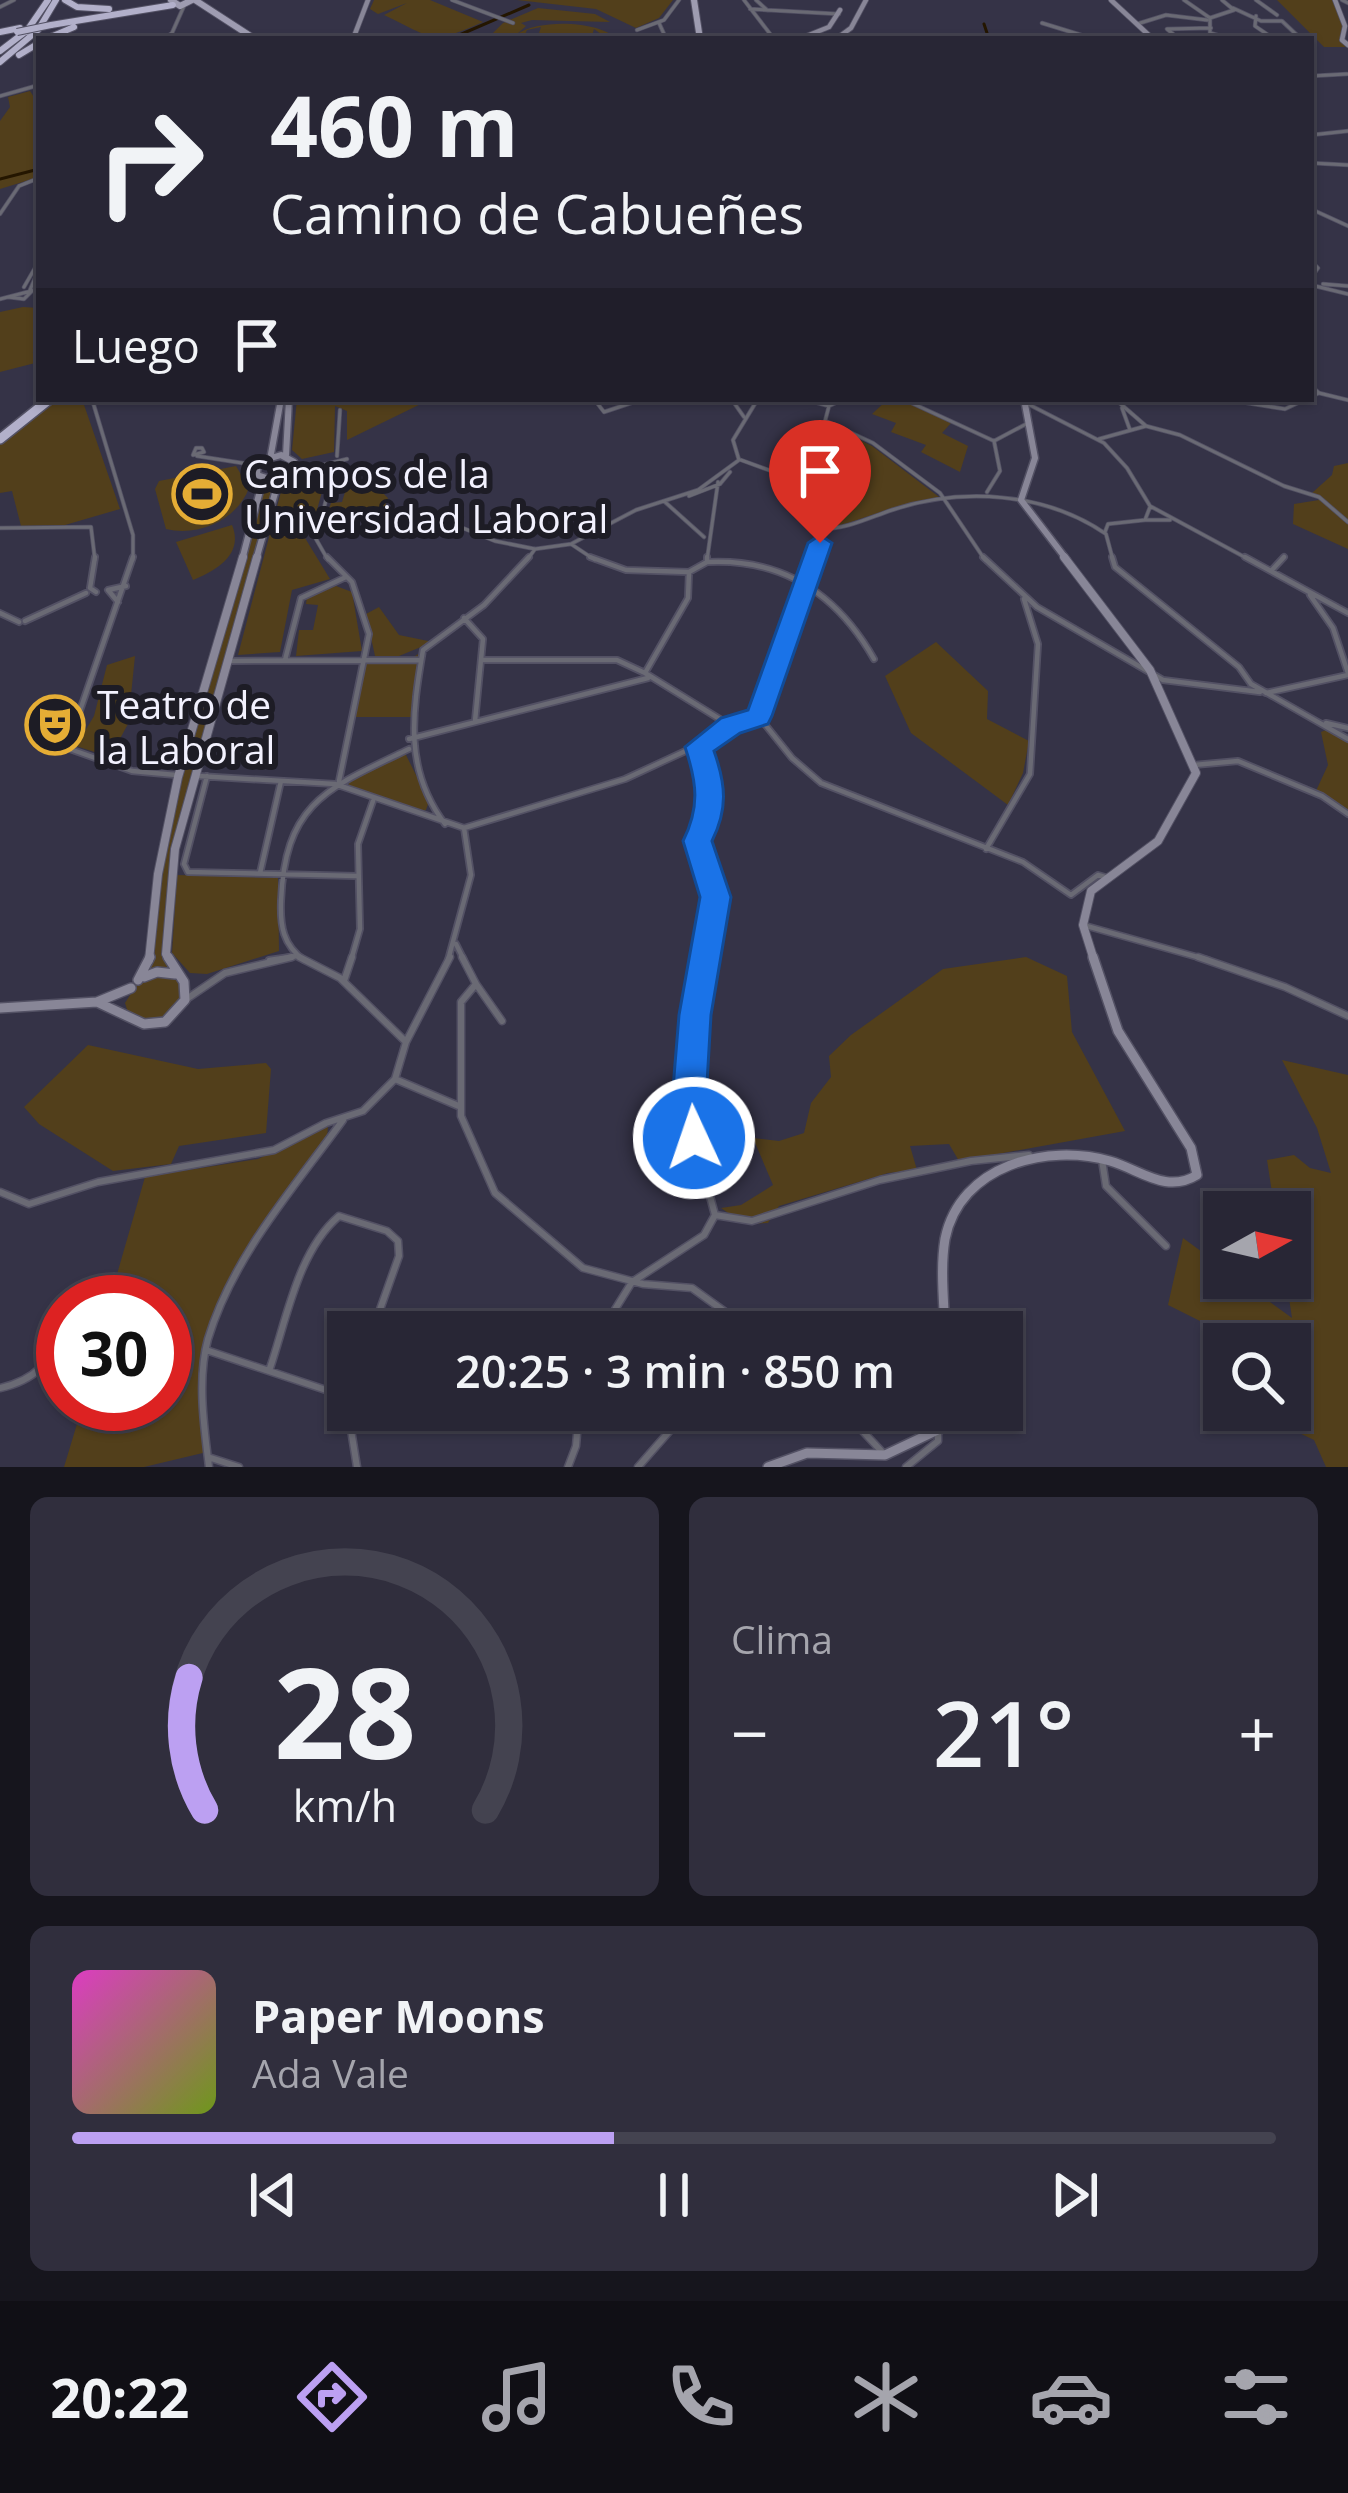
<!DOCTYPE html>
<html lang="es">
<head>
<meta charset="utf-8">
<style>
  body { margin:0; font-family:"Open Sans",sans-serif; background:#302e3d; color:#f1f3f6; height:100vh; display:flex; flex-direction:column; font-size:45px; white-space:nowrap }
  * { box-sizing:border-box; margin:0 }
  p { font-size:39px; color:#a5a5ad }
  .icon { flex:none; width:66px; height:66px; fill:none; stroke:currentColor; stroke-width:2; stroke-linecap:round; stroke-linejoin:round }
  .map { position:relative; height:1467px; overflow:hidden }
  .drawer { display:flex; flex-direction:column; gap:30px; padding:30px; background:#16151d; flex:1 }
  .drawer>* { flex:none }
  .hud { position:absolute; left:36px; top:36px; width:1278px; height:366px; border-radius:0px; box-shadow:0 3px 9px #0004,0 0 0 3px #444350; background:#282635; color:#f1f3f6; overflow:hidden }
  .needle { width:78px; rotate:82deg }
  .controls { position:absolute; left:1203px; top:1191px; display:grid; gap:24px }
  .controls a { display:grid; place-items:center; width:108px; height:108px; border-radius:0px; background:#282635; box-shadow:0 3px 9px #0004,0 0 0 3px #444350; font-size:60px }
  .speed { position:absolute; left:36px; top:1275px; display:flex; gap:24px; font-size:60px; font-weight:700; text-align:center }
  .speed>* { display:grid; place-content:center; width:156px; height:156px; border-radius:50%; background:#282635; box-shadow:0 3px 9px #0004,0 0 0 3px #444350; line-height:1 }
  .speed .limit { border:18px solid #d22; background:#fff; color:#111 }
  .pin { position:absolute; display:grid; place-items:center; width:102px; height:102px; color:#fff; margin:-123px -51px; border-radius:50% 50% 50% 0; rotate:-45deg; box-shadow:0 0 12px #0007 }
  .pin .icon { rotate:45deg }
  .me { position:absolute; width:132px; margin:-66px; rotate:357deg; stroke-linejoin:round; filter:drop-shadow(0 0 9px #0008) }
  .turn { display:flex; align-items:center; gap:42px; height:252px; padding:0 36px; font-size:54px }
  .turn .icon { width:156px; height:156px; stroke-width:2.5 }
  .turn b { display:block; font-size:84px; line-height:102px }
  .then { display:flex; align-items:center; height:114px; padding:0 36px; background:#0003; gap:24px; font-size:45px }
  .big { font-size:90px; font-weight:600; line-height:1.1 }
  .drawer .widget { flex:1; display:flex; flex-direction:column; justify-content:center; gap:18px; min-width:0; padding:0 42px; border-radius:18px; background:#302e3d }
  .drawer .dial { align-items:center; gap:0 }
  .dial svg { height:312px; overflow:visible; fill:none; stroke:#444350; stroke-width:7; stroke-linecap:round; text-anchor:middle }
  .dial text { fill:#f1f3f6; stroke:none }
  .song { display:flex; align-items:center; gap:36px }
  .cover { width:144px; height:144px; border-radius:18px; background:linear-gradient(135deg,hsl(310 70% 55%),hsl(80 70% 35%)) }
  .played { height:12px; border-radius:6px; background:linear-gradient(90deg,#bca0f2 45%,#444350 45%) }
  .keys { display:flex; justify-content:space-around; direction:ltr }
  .heat { display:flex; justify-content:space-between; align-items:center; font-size:66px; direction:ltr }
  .drawer .tiles { flex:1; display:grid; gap:30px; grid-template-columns:1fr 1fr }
  .widget:last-child { grid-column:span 2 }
  .trip { position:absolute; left:327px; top:1311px; width:696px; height:120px; border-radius:0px; background:#282635; box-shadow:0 3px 9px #0004,0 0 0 3px #444350; font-weight:600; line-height:120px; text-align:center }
  .menu { display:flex; height:192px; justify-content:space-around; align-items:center; background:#100f15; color:#a5a5ad }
  .menu .icon { width:84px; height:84px }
  .menu .current { color:#bca0f2 }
  .menu b { font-size:54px; color:#f1f3f6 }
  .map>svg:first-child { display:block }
</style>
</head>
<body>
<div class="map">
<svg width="1348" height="1467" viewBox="0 0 1348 1467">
  <rect width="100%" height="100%" fill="#353347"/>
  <path fill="#523f1b" d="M374 0H430L483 22C431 45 434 39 384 15L407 3 378 14 370 9Z
    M517 0H673L659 18 636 28 596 9Z
    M1277 0H1335L1345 26 1341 37 1348 47H1324Z
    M538 8 595 14 610 22 532 20 521 23 526 26 517 34C539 19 598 20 617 39H608L594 29 591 39H537L541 27 527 30 523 39 517 35 508 39 509 35 487 39 503 23Z
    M30 91 39 105V177L0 189V121L10 107 8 97Z
    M23 307 39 308V349L32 353 39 351V362L0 372V312Z
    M55 399H82L120 509 65 525 21 526 12 491 0 493V443Z
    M297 399H431L347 440V411L335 406 334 452 302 459 292 450Z
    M888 399H899L951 423 942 433 968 446 960 472 921 452 926 445 891 432 896 423 872 414Z
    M830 425 872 446 943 500 896 507 836 527 826 522 827 498 816 479Z
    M1348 463V549L1293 524 1294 504 1319 500 1312 493 1332 475 1334 466Z
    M236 466 249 488C237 520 198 537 166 529L155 489 159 481Z
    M322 467 328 470 312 528 305 538 330 579 292 590 280 652 238 655 283 484 302 468Z
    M338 478 375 485 388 498 385 506 373 512 328 511 331 503 342 502 346 489 334 488Z
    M263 479H279L182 816 166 954 187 990 169 1020 130 1019 125 1003 146 970 156 881 179 775 264 486Z
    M232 525C244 554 217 570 193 580L176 542Z
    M336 586 352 592 362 651 296 656 299 630H313L318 605 306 604 307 597Z
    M379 607 399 635 433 642 399 656H375L366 614Z
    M936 642 988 691 987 719 1029 741 1023 773 1008 805 911 733 885 676Z
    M418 654 412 717H354L365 660 411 659Z
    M135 656 128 724 110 757 76 746 94 716 107 665Z
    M1331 728 1348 739V814L1315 793 1328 765 1321 732Z
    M405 753 429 801 426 810 414 814 347 791 350 779Z
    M177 875 278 878 279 951 207 974 190 973 172 953Z
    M1026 957 1067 976 1072 1032 1125 1131 959 1161 949 1144 910 1146 917 1170 888 1173 779 1206 768 1223 744 1224 721 1208 741 1205 773 1185 753 1138 779 1141 804 1133 811 1103 831 1077 829 1056 851 1035 943 969Z
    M88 1045 198 1069 266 1063 271 1069 266 1133 179 1146 171 1164 113 1171 39 1124 24 1107Z
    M1282 1060 1348 1075V1467H1326L1314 1440 1251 1410H1290V1344H1224V1350L1200 1321 1168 1305 1183 1238 1224 1268V1278H1237L1292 1318 1286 1278H1290V1212H1275L1267 1160 1294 1155 1310 1168 1331 1173 1317 1128Z
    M328 1126 327 1138C258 1238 171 1321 207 1452L144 1467H64L83 1404H165V1302H109L145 1177 258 1159Z"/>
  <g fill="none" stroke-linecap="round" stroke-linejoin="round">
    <path stroke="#241600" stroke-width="3" d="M984 24 989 39
      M0 179 39 169"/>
    <path stroke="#241600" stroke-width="3" d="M450 39 529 5"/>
    <defs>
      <path id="street-far2" d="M452 0 513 23
        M744 0 774 39
        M756 0 767 10
        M1184 0 1210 18V33L1231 39
        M1256 0 1277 15
        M1342 0 1348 3
        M0 7 14 0
        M1233 8 1261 21H1282L1301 39
        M750 9 839 14
        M1256 16 1255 26 1274 39
        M1210 18 1234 10 1222 0
        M659 23 664 34
        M1042 23 1094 39
        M1137 24 1166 15 1207 20
        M637 30 664 20 679 0
        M816 34 838 38
        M163 39 172 33 184 6
        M1179 39 1167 29 1211 28
        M1311 76 1347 74
        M0 96 39 85
        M1311 135 1348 131
        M1311 163 1348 165
        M1311 209 1348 226
        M0 214 19 186 39 178
        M1311 261 1318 268 1311 278
        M1323 284 1348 286
        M1311 285 1348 294
        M24 287 39 261
        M30 290 39 269
        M8 297 24 299 32 291
        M0 299 39 289
        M1311 386 1319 393 1348 400
        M92 399 133 535V560
        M594 399 604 412 643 399
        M695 399 732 400
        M737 399 732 400 744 417
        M750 399H803L829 406 844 399
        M903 399 994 441
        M1115 399 1146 426
        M1222 399 1285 409 1319 393
        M1024 402 1104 443 1127 468 1150 506 1250 560
        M1122 408 1130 430
        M828 422 873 443 940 493 985 560
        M1099 439 1146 426 1180 435 1284 486 1319 497 1348 522
        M196 448H202L204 452 193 455Z
        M197 456 255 465
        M337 456 340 410
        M741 460 777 473 811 474
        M290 473 347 459
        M811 474 829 406
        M987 492 1000 471 994 441 1028 423
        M689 496 720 484 730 472
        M665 502 704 537
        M323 513 377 519 438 518 495 541 535 549 571 544 636 510 698 490 739 460 733 440 756 402
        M1145 520H1170
        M0 528 91 527 95 560
        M821 529C847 529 868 518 892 510 962 487 1045 492 1106 534L1113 560
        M1105 532 1108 524 1145 520 1150 507
        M571 544 595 560
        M328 560 316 539 335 465
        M527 560 535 549
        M707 560 718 482
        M816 560 823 500 808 469 820 443"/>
      <path id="street-far1" d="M95 557 90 588 96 592
        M133 557 67 748 132 771 176 775
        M327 557 352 582 369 634 339 781
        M590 557 626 570 689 572
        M707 557V562L689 572 688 598 645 673 731 726
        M983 557 1037 607 1163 680 1260 692
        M1112 557 1115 567 1239 667 1251 684
        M1245 557 1348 613
        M707 562C783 558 837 594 874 659
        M1272 570 1284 557
        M1310 595 1333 628 1348 673
        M118 602 108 590 126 586
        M0 613 19 622
        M464 618 483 639 475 721
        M25 621 86 593
        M285 660 301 598 346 577
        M481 660H617L645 673
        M229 661 421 660
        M1251 684 1348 739
        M1266 693 1348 675
        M759 717 792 758 821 783 1023 862 1071 895 1098 875 1105 877
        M1326 723 1348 728
        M409 739 648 678
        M699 747 709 795 698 841 715 897 704 960
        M1194 765 1238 761 1322 796 1348 814
        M198 776 335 784 464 828
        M207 776 184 864 188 872 357 876
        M445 824C404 770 412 714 423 650L484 605 529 557
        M464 828 625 779 759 717 817 557
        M986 849 1030 774 1038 644 1024 599
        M260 873 281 781
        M1083 925 1208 960
        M456 944 464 960
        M269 960 297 956
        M304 960C283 945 280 926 281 901 285 802 328 788 409 749
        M351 960 360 929 358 844 373 801
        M448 960 471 875 464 828"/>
      <path id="street" d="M299 957 340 978 406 1042
        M462 957 476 984 461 1002V1116L495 1193 583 1268 643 1284 692 1288 753 1332
        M1198 957 1285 987 1348 1016
        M344 981 352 957
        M476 984 502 1021
        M188 998 225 973 292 957
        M395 1079 461 1107
        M1102 1160 1106 1186 1166 1246
        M0 1192 29 1204 98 1182 274 1150 326 1123 363 1111 395 1079 406 1042 450 957
        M715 1215 752 1221 880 1180 971 1161 1029 1155
        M601 1332 632 1282 704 1235 715 1215 690 1122 695 1015 705 957
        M206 1350 329 1391 348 1411 357 1467
        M270 1368C287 1318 298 1251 339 1216L387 1231 398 1241 399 1256 372 1332
        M0 1388C32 1381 53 1364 58 1331
        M771 1410 859 1427
        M843 1410 884 1454
        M211 1458 239 1467
        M209 1467C204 1427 197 1378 208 1339 233 1256 293 1189 343 1120
        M568 1467 576 1446 579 1410
        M638 1467 674 1426 711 1410
        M906 1467 938 1441V1433"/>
      <path id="secondary-far3" d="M1111 0 1153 39
        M1335 0 1345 26 1342 40 1348 45
        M353 39 368 0
        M799 39 829 27 840 10
        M836 39 851 28 866 0"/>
      <path id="secondary-far2" d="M1024 399 1035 458 1021 500 1067 560
        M271 454 281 399
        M281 455 294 462 290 473 273 480 257 475 258 462Z
        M286 455 289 399
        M242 560 263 479
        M256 560 279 479"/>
      <path id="secondary-far1" d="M1064 557 1150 670 1196 773 1158 841 1091 891 1083 925 1094 960
        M149 960 158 874 178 777 243 557
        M170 960 166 954 175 849 257 557"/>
      <path id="secondary" d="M144 977 157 972 175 974
        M138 980 150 957
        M97 1002 144 1024 165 1022 185 1000 184 982 168 957
        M0 1008 97 1002 131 988
        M945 1332C944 1302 940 1269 945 1239 960 1165 1047 1143 1110 1161 1141 1170 1166 1194 1197 1175L1191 1148 1118 1031 1093 957
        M768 1467 807 1453 885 1455 944 1427 946 1410"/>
      <path id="primary" d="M171 0 180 6 192 0
        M195 0 255 39
        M694 0 700 39"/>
      <path id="highway-far1" d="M65 0 77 7 109 9
        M51 25 173 5
        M0 32 20 28
        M26 32 48 0
        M46 39 74 27
        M0 51 25 32
        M19 55 39 43
        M0 62 38 30 56 0"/>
      <path id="highway" d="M0 439 50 399"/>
    </defs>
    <use href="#street-far2" stroke="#535164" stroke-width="4.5"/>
    <use href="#street-far1" stroke="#535164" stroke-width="8"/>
    <use href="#street" stroke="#535164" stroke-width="9"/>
    <use href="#secondary-far3" stroke="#535164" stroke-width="6"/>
    <use href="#secondary-far2" stroke="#535164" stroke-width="9"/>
    <use href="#secondary-far1" stroke="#535164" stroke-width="10"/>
    <use href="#secondary" stroke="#535164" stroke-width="12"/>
    <use href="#primary" stroke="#535164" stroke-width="8"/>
    <use href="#highway-far1" stroke="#535164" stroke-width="8"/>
    <use href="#highway" stroke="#535164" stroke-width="12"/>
    <use href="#street-far2" stroke="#6a6a74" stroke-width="3"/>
    <use href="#street-far1" stroke="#6a6a74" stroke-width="4.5"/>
    <use href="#street" stroke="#6a6a74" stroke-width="6"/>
    <use href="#secondary-far3" stroke="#888697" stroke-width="4.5"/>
    <use href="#secondary-far2" stroke="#888697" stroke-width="6"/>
    <use href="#secondary-far1" stroke="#888697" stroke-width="8"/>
    <use href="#secondary" stroke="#888697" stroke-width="9"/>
    <use href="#primary" stroke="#9e9cb1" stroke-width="6"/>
    <use href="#highway-far1" stroke="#b2b0ca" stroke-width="6"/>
    <use href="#highway" stroke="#b2b0ca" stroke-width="9"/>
    <defs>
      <path id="highway-bridge" d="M17 32 51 25"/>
    </defs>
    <use href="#highway-bridge" stroke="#535164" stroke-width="8" stroke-linecap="butt"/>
    <use href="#highway-bridge" stroke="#b2b0ca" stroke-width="6"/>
  </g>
  <path fill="#1a73e8" stroke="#114b97" stroke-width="3" d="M820 535 832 543 772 716 768 724 740 733 714 751C726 785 728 809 712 841L731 897 711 1015 706 1101 711 1138 706 1150 694 1155 682 1150 672 1101 679 1015 700 897 683 841C700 807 697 783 685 747L721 718 748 710 808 543Z"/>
  <defs>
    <symbol id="stadium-ring" viewBox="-11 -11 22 22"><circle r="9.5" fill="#1d1c25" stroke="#e5ad35" stroke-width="1.5"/><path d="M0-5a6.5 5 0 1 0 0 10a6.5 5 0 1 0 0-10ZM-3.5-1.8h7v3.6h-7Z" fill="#e5ad35"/></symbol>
    <symbol id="theatre-ring" viewBox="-11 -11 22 22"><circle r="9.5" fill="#1d1c25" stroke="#e5ad35" stroke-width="1.5"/><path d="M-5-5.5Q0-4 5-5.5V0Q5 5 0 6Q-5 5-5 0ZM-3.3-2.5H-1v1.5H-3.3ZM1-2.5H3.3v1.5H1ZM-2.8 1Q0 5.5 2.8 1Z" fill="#e5ad35"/></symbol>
  </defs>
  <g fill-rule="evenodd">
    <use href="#stadium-ring" x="169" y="461" width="66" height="66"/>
    <use href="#theatre-ring" x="22" y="692" width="66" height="66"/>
  </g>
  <g text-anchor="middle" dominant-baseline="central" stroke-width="12" stroke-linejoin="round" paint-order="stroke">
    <g font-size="39" fill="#f2f1fe" stroke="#1d1c25" text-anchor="start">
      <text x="244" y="472">Campos de la<tspan x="244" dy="45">Universidad Laboral</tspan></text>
      <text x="97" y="703">Teatro de<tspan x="97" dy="45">la Laboral</tspan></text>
    </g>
  </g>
</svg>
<div class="controls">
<a><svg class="needle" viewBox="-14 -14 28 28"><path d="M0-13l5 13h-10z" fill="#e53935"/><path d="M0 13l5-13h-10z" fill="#a5a5ad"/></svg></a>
<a><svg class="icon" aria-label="search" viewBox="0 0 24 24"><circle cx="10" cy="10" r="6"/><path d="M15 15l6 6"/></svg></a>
</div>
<div class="speed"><div class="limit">30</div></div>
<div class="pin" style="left:820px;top:543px;background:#d93025"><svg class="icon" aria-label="arrive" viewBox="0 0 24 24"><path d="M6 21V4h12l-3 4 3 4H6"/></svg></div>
<svg class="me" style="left:694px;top:1138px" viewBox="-20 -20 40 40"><circle r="17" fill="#1a73e8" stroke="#fff" stroke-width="3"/><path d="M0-11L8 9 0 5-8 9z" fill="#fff"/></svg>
<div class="trip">20:25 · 3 min · 850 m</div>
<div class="hud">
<div class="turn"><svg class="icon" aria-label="right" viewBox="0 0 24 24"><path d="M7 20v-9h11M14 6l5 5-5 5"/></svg><div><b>460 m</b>Camino de Cabueñes</div></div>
<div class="then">Luego<svg class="icon" aria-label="arrive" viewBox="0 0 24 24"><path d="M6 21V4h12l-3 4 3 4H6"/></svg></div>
</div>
</div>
<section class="drawer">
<div class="tiles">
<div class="widget dial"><svg viewBox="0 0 100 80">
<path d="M14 69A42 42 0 1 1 86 69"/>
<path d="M14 69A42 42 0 0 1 10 35" stroke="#bca0f2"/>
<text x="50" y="56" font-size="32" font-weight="700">28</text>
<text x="50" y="72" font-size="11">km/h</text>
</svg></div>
<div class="widget"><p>Clima</p>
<div class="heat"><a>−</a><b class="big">21°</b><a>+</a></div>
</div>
<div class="widget">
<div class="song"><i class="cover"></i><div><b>Paper Moons</b><p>Ada Vale</p></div></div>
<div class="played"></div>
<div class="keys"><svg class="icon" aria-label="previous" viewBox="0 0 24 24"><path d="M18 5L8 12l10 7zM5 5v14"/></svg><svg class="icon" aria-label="pause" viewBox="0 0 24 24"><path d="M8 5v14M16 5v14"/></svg><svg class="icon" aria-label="next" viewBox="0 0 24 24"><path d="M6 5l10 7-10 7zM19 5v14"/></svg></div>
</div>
</div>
</section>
<nav class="menu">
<b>20:22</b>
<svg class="icon current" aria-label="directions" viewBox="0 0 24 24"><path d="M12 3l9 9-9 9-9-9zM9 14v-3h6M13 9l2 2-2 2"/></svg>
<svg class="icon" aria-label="music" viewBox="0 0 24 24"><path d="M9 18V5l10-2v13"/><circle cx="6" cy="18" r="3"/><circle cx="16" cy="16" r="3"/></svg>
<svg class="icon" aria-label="phone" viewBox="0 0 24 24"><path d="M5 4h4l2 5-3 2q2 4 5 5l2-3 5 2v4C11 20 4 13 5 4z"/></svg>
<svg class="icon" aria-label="climate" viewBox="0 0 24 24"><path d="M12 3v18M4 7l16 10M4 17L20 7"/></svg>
<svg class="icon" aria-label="car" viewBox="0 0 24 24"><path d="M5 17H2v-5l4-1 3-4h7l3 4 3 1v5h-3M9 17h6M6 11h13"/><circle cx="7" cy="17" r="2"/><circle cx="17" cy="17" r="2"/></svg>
<svg class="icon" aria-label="filters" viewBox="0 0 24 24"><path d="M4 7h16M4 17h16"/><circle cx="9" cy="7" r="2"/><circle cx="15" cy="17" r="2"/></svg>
</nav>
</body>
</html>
